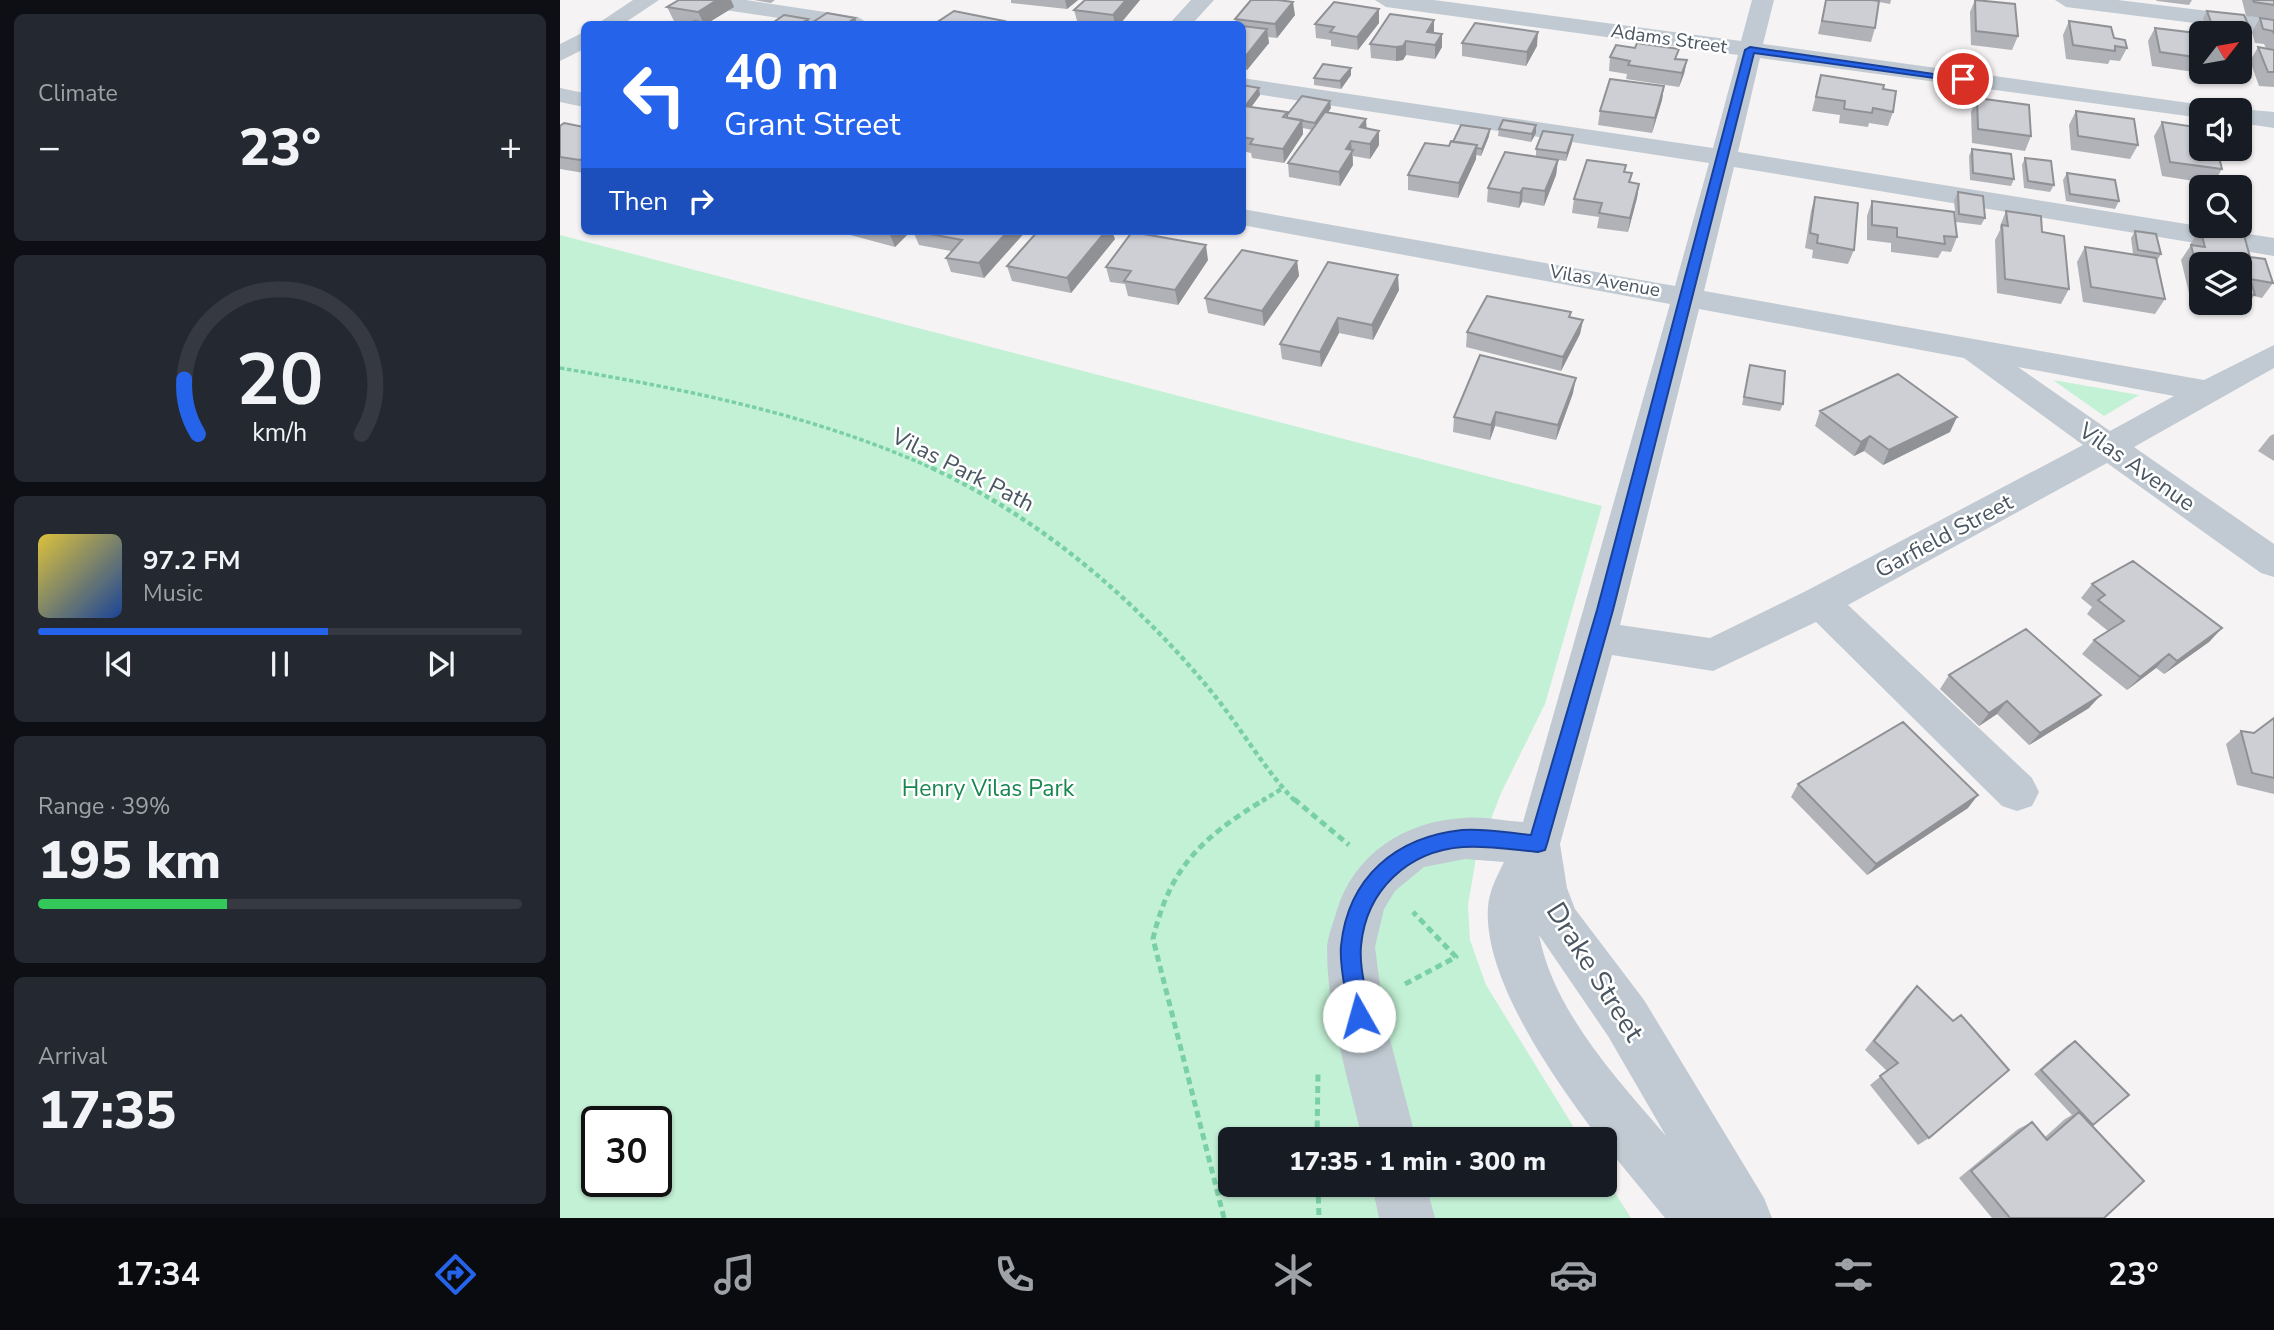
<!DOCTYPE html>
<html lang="en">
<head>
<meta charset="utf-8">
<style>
  body { margin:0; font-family:"Nunito Sans",sans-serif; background:#242831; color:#f1f3f6; height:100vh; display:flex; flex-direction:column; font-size:26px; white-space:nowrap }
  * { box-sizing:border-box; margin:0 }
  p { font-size:23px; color:#9ea1a6 }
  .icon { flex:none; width:38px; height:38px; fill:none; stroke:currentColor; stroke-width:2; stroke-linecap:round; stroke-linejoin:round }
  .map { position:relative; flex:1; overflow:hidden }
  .sheet { display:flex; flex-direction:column; gap:14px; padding:14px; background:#0d0f14; width:560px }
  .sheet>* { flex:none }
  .guide { position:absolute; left:21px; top:21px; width:665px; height:214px; border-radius:10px; box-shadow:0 2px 5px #0004; background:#2563eb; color:#fff; overflow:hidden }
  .needle { width:46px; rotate:59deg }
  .tools { position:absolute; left:1629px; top:21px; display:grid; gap:14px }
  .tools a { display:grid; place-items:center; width:63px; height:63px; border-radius:10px; background:#171b24; box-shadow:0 2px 5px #0004; font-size:35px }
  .speed { position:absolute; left:21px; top:1106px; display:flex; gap:14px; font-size:35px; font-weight:700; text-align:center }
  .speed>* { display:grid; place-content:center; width:91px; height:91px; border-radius:50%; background:#171b24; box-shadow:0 2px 5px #0004; line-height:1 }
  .speed .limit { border:4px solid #111; border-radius:10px; background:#fff; color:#111 }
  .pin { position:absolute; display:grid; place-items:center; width:60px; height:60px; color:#fff; margin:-30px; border:4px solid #fff; border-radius:50%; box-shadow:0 2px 7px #0007 }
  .me { position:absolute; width:77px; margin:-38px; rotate:353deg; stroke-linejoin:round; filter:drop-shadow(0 0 5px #0008) }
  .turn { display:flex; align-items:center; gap:24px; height:147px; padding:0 28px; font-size:32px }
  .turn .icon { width:91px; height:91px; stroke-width:2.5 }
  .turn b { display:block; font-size:49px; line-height:60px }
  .then { display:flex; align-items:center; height:66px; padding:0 28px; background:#0003; gap:14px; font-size:26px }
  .big { font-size:52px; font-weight:800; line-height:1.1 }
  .sheet .tile { flex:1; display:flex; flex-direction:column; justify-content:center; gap:10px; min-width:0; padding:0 24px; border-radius:10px; background:#242831 }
  .sheet .dial { align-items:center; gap:0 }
  .dial svg { height:182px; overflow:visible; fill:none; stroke:#363941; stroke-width:7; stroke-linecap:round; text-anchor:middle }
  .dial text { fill:#f1f3f6; stroke:none }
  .song { display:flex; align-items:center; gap:21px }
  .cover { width:84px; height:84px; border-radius:10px; background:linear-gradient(135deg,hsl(50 70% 55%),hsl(220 70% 35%)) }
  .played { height:7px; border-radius:4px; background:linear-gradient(90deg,#2563eb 60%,#363941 60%) }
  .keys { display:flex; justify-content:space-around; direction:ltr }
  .heat { display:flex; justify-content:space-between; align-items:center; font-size:38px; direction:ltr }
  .charge { height:10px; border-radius:5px; background:linear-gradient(90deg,#34c759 39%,#363941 0) }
  .trip { position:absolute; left:658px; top:1127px; width:399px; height:70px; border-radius:10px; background:#171b24; box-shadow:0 2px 5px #0004; font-weight:800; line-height:70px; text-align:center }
  .tabs { display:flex; height:112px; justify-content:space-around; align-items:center; background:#090b0e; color:#9ea1a6 }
  .tabs .icon { width:49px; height:49px }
  .tabs .active { color:#2563eb }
  .tabs b { font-size:32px; color:#f1f3f6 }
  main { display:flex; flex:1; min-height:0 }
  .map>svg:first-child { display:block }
</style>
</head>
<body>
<main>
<section class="sheet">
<div class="tile"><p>Climate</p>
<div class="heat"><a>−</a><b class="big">23°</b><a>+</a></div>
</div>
<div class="tile dial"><svg viewBox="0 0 100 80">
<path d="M14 69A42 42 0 1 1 86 69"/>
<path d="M14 69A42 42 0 0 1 8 45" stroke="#2563eb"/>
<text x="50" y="56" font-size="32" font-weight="700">20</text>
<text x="50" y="72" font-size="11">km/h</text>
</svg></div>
<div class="tile">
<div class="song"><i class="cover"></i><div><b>97.2 FM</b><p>Music</p></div></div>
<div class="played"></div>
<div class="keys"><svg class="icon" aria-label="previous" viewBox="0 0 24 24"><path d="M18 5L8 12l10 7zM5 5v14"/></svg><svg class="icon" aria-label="pause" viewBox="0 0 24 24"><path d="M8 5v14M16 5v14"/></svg><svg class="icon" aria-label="next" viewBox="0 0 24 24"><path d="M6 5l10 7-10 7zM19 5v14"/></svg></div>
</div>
<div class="tile"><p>Range · 39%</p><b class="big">195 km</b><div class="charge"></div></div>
<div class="tile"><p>Arrival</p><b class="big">17:35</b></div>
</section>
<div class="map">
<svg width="1714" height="1218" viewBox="0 0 1714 1218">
  <rect width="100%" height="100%" fill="#f5f3f3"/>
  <path fill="#c3f1d5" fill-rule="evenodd" d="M0 235 1042 506 985 704 941 793 916 858 908 905 910 940 926 985 1021 1139H670V1185H1045V1177L1071 1218H0ZM37 1122H96V1181H37Z
    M1493 380 1579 395 1544 416Z"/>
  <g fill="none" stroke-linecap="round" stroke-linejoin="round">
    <path stroke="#7ad0a6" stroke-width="3.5" stroke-dasharray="4.5 2.5" stroke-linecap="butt" d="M0 368C129 390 256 415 376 470"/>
    <path stroke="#7ad0a6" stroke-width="4.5" stroke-dasharray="5 3.5" stroke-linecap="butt" d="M372 468C480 518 575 599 650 690 680 726 703 768 735 801
      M702 801 723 788"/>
    <path stroke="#7ad0a6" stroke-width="5" stroke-dasharray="7 4.5" stroke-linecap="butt" d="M734 799 789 845
      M845 984 896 957 853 912
      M757 1139 758 1073
      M758 1185 759 1218
      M664 1218 593 939C610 866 643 837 705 799"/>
    <path fill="#c1cad2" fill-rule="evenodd" d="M73 0H99L63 24H37Z
      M133 0H186L298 17 309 24H259L144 7Z
      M631 0H654L632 24H609Z
      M815 0H874L1181 41 1192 0H1214L1203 44 1651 106 1654 110H1642V118L1200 58 1178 152 1714 238V256L1174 167 1144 291 1644 380 1714 345V368L1574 447 1714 544V577L1701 573 1547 463 1288 605 1472 778 1479 792 1472 806 1457 811 1442 806 1256 622 1153 671 1052 655 1000 844 1007 888 1015 909 1084 1000 1204 1198 1212 1218H1105L1045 1145V1139H1040L1035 1133C994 1078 923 979 928 907 929 891 937 876 944 862L905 859 864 867 835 891 824 909 815 947 824 1016 856 1139H802C788 1077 767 1013 767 949 767 938 773 924 776 913 793 854 845 821 904 818 923 816 944 821 963 822L1110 304 682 225V209L1115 286 1149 163 682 92V78L1153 148 1178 55 826 7ZM1139 309 1404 358 1523 445 1246 591 1150 638 1060 625ZM1458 367 1614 396 1550 431ZM979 935 1048 1036 1106 1136C1057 1079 994 1012 979 935Z
      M1495 0H1558L1714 19V33L1506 7Z
      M24 32V49L0 61V44Z
      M0 88 24 93V107L0 102Z
      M1680 109 1714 112V128L1680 123V110H1673Z
      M812 1185H866L875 1218H819Z"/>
  </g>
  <path fill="#b0b2b7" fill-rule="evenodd" d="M119 0H171L174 7 148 23H131L114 21 107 7Z
    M194 0H215L211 3Z
    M451 0H518L507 9 451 3Z
    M580 0 560 24H518L514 10Z
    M1266 0H1331L1330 4 1319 2 1315 28 1311 42 1258 34Z
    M1415 0 1458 36 1452 50 1411 45 1410 12Z
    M1596 0H1632L1629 5 1597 1Z
    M1682 0H1714V19L1686 16Z
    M819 9V23L798 50 771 46V40L756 38 755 24Z
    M1647 11 1689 26 1684 34 1647 29 1643 18Z
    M735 15 717 38 708 37 709 43 687 70H682V24H676L675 19Z
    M1700 18 1714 20V87L1699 86 1690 61 1698 47 1706 48 1704 44 1695 43 1692 32Z
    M1509 21 1554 38 1567 48 1560 61 1550 60 1548 64 1506 59 1503 35Z
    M1595 28 1642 56V59L1634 72 1592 66 1588 41Z
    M874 33 882 47 875 59 846 55 843 60 836 61 811 58 810 44Z
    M902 43 977 46 966 66 902 56Z
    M1050 57 1117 59 1127 60 1124 74 1119 87 1066 79 1067 74 1049 71Z
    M791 68V75L781 89 754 85V78Z
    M1261 75 1323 89 1333 112 1328 126 1309 123 1308 127 1279 123 1280 115 1252 111Z
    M682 85 700 95 691 107 727 115 771 108 768 112 806 128 819 131V145L810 159 793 156V165L780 186 729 177 728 163 752 130 743 128V134L724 163 692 158 691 153 682 151Z
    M1104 86 1102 100 1092 133 1038 125 1040 111Z
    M1417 98 1471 136 1465 151 1412 143 1411 112Z
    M1516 111 1578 145 1570 159 1511 150 1509 125Z
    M1602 122 1662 169 1653 184 1602 176 1594 136Z
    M0 126 24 127V173L0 169Z
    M939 129 976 133 971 142 938 136Z
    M929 136 921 156 916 155V159L898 198 848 190V175L889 146Z
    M1012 143 1006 161 976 157V149Z
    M1412 149 1454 179 1451 186 1410 180 1409 156Z
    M1465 158 1494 185 1490 192 1464 188 1462 165Z
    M998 160 996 175 984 206 962 202 959 208 927 202 928 188Z
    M1065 172 1072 173 1070 182 1079 184 1077 198 1068 232 1037 228 1039 217 1012 213 1014 199Z
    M1507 173 1559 201 1555 209 1506 201 1503 180Z
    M1398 192 1425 218 1421 225 1396 222 1394 200Z
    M1255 197 1294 250 1288 264 1252 258 1253 250 1245 248 1251 211Z
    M1312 201 1397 237 1391 252 1382 251 1378 258 1331 252V243L1307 240V216Z
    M1446 211 1482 232 1509 289 1501 304 1437 293 1435 240 1440 230V226Z
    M1640 229 1690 257 1713 283 1702 298 1694 296 1684 310 1631 301 1621 260 1631 245V243ZM1642 264H1680V303H1642Z
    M282 231H351L335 247 283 233Z
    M353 231H466L424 278 391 272 386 258 391 251 359 245Z
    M1575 231 1601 254 1597 261 1605 299 1595 314 1523 302 1517 262 1525 247 1573 254 1571 238Z
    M555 239 511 293 452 281 447 266Z
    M648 260 618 305 568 296 565 284 550 282 546 267Z
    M737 261 739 276 704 326 648 313 645 298Z
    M839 290 813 340 779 333 761 367 722 359 720 344Z
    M1010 317 1023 320 1020 334 1001 371 906 347 907 332Z
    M1190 365 1223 404 1220 411 1182 405Z
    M1013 393 996 440 935 426 930 440 893 432 894 417Z
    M1260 411 1390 432 1323 465 1304 451 1294 456 1255 426Z
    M1714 434V461L1698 451 1710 436Z
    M1532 584 1662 628 1649 642 1604 674 1596 668 1567 690 1522 654 1534 640 1548 631 1527 614 1532 607 1521 598Z
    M1389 675 1529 708 1469 745 1437 714 1419 726 1380 689Z
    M1714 718V794L1677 785 1666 744 1681 731 1694 733Z
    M1238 784 1408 808 1307 875 1231 797Z
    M1357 986 1393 1021 1369 1138 1358 1145 1310 1085 1327 1071 1305 1050 1347 996Z
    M1515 1041 1533 1125 1544 1218H1432L1399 1178 1458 1129 1472 1122 1485 1137 1505 1119 1512 1115 1474 1074 1508 1045Z"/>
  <path fill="#909195" d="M157 0H171L174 7 146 24H144L138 12Z
    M505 0H518L507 9Z
    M566 0H580L560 24H555L553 15Z
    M733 2 735 15 717 38 715 24Z
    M819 9V23L798 50 797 37Z
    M295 18 298 24H286Z
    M248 19 250 24H240Z
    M874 20V33L867 45V32Z
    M707 29 709 43 687 70 685 57Z
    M978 32 977 46 966 66 967 52Z
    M882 34V47L875 59V45Z
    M846 41V55L843 60 836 61V47Z
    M1127 60 1124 74 1119 87 1122 73Z
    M791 68V75L781 89 780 81Z
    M1104 86 1102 100 1092 133 1095 118Z
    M699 88 700 95 687 113 686 105Z
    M770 101 771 108 755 130V123Z
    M806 119 807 133 800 127Z
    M742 120 743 134 724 163 723 149Z
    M976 125V133L971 142 972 134Z
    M930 129 929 136 921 156 922 149Z
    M819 131V145L810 159V144Z
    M1013 135 1012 143 1006 161 1007 153Z
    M791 141 793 165 780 186 779 172 786 149Z
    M917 145 916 159 898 198 899 183Z
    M24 157V166L20 160Z
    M998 160 996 175 984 206 985 191Z
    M1079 184 1077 198 1068 232 1070 218Z
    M963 188 962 202 959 208 960 193Z
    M330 231H351L335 247 329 232Z
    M448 231H466L424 278 419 263Z
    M546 231H552L555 239 511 293 507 278Z
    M646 245 648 260 618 305 615 290Z
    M737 261 739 276 704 326 702 311Z
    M838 275 839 290 813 340 812 325Z
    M778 318 779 333 761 367 760 352Z
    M1023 320 1020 334 1001 371 1003 357Z
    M1016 378 1013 393 996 440 998 425Z
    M936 412 935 426 930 440 931 425Z
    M1397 417 1390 432 1323 465 1329 450Z
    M1310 436 1304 451 1294 456 1301 442Z
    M1662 628 1649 642 1604 674 1617 661Z
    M1609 654 1596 668 1567 690 1580 677Z
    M1541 695 1529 708 1469 745 1480 733Z
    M1447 701 1437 714 1419 726 1429 713Z
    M1418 795 1408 808 1307 875 1316 864Z"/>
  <path fill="#cdcfd5" stroke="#909195" stroke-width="2" d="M119 0H157L138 12 107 7Z
    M525 0H566L553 15 514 10Z
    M691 0H718L733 2 715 24 675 19Z
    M1266 0H1312L1319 1 1315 28 1262 21Z
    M1415 0 1455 4 1458 36 1416 31Z
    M1693 0H1714V5L1694 2Z
    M774 2 819 9 797 37 770 32 774 27 755 24Z
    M394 11 444 21 439 24H383L376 23Z
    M1647 11 1684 15 1689 26 1651 22Z
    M267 13 295 18 286 24H250Z
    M830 14 874 20 867 32 882 34 875 45 846 41 843 46 836 47 810 44Z
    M224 15 248 19 240 24H211Z
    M1700 18 1714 20V34L1713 31 1703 29Z
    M134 21 155 24H129Z
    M1509 21 1551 27 1554 38 1565 40 1567 48 1555 46V51L1513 45Z
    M915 23 978 32 967 52 902 43Z
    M682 26 707 29 685 57 682 56Z
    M1595 28 1636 33 1642 58 1600 52Z
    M1077 43 1119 49 1115 59 1127 60 1122 73 1068 65 1070 61 1050 57 1056 45 1075 48Z
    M1698 47 1714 50V72H1708Z
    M763 64 791 68 780 81 754 78Z
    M1261 75 1324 85 1323 89 1336 91 1333 112 1313 108 1312 113 1284 109 1285 101 1256 97Z
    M1050 79 1104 86 1095 118 1040 111Z
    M682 85 699 88 686 105H682Z
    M742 96 770 101 755 123 727 118V115Z
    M1417 98 1469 105 1471 136 1418 129Z
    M684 106 727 112 723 117 742 120 723 149 690 144 693 139 682 137V109Z
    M1516 111 1574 119 1578 145 1518 136Z
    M765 112 806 119 800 127 819 131 810 144 791 141 786 149 793 150 779 172 728 163Z
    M943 120 976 125 972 134 939 129Z
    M1602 122 1642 128V149H1657L1662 169 1610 162Z
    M4 123 24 127V157L20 160 0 157V126Z
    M901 125 930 129 922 149 916 148 917 145 893 142Z
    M983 131 1013 135 1007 153 976 149Z
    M891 141 917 145 899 183 848 175 865 143 889 146Z
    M1412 149 1451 154 1454 179 1413 173Z
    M945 152 998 160 985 191 963 188 960 193 928 188Z
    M1465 158 1491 161 1494 185 1468 181Z
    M1027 160 1066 165 1064 172 1072 173 1069 182 1079 184 1070 218 1039 213 1042 203 1014 199Z
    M1507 173 1555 180 1559 201 1510 194Z
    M1398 192 1423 196 1425 218 1399 214Z
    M1255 197 1298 203 1294 250 1257 243 1258 235 1250 233Z
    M1312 201 1394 212 1397 237 1384 236 1385 244 1337 237V228L1312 225Z
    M1446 211 1481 216 1482 232 1504 236 1509 289 1445 279 1442 225 1448 226Z
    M1640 229 1684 235 1690 257 1705 259 1713 283 1690 279 1695 295 1680 293V264H1642L1641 286 1631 245 1645 247Z
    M354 231H448L419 263 386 258 402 240Z
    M478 231H546L507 278 447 266Z
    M1575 231 1596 234 1601 254 1578 250Z
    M572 232 646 245 615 290 564 281 571 271 546 267Z
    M1525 247 1596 258 1605 299 1531 287Z
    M682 250 737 261 702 311 645 298Z
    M768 262 838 275 812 325 778 318 760 352 720 344Z
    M927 296 1011 312 1009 317 1023 320 1003 357 907 332Z
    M920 355 1016 378 998 425 936 412 931 425 894 417Z
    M1190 365 1225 371 1223 404 1184 397Z
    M1338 374 1397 417 1329 450 1310 436 1301 442 1260 411Z
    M1573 561 1662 628 1617 661 1609 654 1580 677 1534 640 1564 621 1538 600 1545 595 1532 584Z
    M1466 629 1541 695 1480 733 1447 701 1429 713 1389 675Z
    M1714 718V778L1692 773 1681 731 1694 733Z
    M1343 722 1418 795 1316 864 1238 784Z
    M1357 986 1393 1021 1401 1015 1449 1070 1369 1138 1320 1076 1338 1063 1314 1041Z
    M1515 1041 1569 1095 1533 1125 1481 1070Z
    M1519 1112 1584 1181 1544 1218H1450L1411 1171 1472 1122 1487 1140Z"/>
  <path fill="#2563eb" stroke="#184099" stroke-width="2" d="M1190 47 1408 79 1403 82 1194 53 1053 610 987 844 985 850 978 852C954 850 927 845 903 847 848 851 806 890 801 946 799 968 807 994 810 1016L806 1023 799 1026 792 1023 789 1016C787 994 779 968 781 946 788 877 836 837 902 830 924 828 949 833 971 835L1037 610 1185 50Z"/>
  <g text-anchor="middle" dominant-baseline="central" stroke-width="5" stroke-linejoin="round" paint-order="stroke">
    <g font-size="19" fill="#4a5661" stroke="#fff">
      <text transform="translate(1109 39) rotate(8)">Adams Street</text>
      <text transform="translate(1045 281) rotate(10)">Vilas Avenue</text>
    </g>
    <g font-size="23" fill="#4a5661" stroke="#fff">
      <text transform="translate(1577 467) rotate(35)">Vilas Avenue</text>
      <text transform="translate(403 470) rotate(27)">Vilas Park Path</text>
      <text transform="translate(1384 536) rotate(-28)">Garfield Street</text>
    </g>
    <g font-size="23" fill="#17864f" stroke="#fff">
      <text x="428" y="788">Henry Vilas Park</text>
    </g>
    <g font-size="28" fill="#4a5661" stroke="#fff">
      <text transform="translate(1035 972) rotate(58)">Drake Street</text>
    </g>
  </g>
</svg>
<div class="tools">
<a><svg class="needle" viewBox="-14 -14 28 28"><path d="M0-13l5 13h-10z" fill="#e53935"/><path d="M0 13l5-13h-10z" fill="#9ea1a6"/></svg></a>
<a><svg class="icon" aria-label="sound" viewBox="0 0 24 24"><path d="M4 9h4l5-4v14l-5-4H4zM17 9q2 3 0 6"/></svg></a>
<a><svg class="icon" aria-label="search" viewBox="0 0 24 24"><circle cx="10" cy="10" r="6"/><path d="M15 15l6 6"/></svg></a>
<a><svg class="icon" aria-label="layers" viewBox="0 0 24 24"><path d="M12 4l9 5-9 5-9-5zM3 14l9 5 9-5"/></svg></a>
</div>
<div class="speed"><div class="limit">30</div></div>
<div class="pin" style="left:1403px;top:79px;background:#d93025"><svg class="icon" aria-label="arrive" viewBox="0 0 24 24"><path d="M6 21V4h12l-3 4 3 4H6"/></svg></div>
<svg class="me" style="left:799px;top:1016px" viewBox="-20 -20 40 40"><circle r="19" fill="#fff"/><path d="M0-13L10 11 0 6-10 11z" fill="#2563eb"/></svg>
<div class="trip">17:35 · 1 min · 300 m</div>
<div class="guide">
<div class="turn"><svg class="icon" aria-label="left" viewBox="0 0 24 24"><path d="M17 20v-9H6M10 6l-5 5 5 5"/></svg><div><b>40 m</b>Grant Street</div></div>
<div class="then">Then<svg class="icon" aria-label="right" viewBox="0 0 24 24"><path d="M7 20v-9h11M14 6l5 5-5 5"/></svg></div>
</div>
</div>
</main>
<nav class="tabs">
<b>17:34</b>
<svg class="icon active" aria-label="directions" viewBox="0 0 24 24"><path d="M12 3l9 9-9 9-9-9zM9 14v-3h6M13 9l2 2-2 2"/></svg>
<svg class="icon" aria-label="music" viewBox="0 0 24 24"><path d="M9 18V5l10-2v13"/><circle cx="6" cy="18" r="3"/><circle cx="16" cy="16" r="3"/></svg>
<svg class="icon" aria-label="phone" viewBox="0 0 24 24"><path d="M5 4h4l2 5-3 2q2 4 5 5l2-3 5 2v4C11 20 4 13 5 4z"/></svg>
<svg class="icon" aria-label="climate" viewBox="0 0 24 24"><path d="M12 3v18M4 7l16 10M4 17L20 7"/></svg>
<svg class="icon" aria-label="car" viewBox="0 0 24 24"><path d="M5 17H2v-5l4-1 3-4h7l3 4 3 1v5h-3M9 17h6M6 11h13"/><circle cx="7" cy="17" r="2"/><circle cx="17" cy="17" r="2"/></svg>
<svg class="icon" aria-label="filters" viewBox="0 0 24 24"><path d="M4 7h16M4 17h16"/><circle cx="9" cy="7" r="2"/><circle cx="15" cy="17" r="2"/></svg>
<b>23°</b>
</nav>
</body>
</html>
